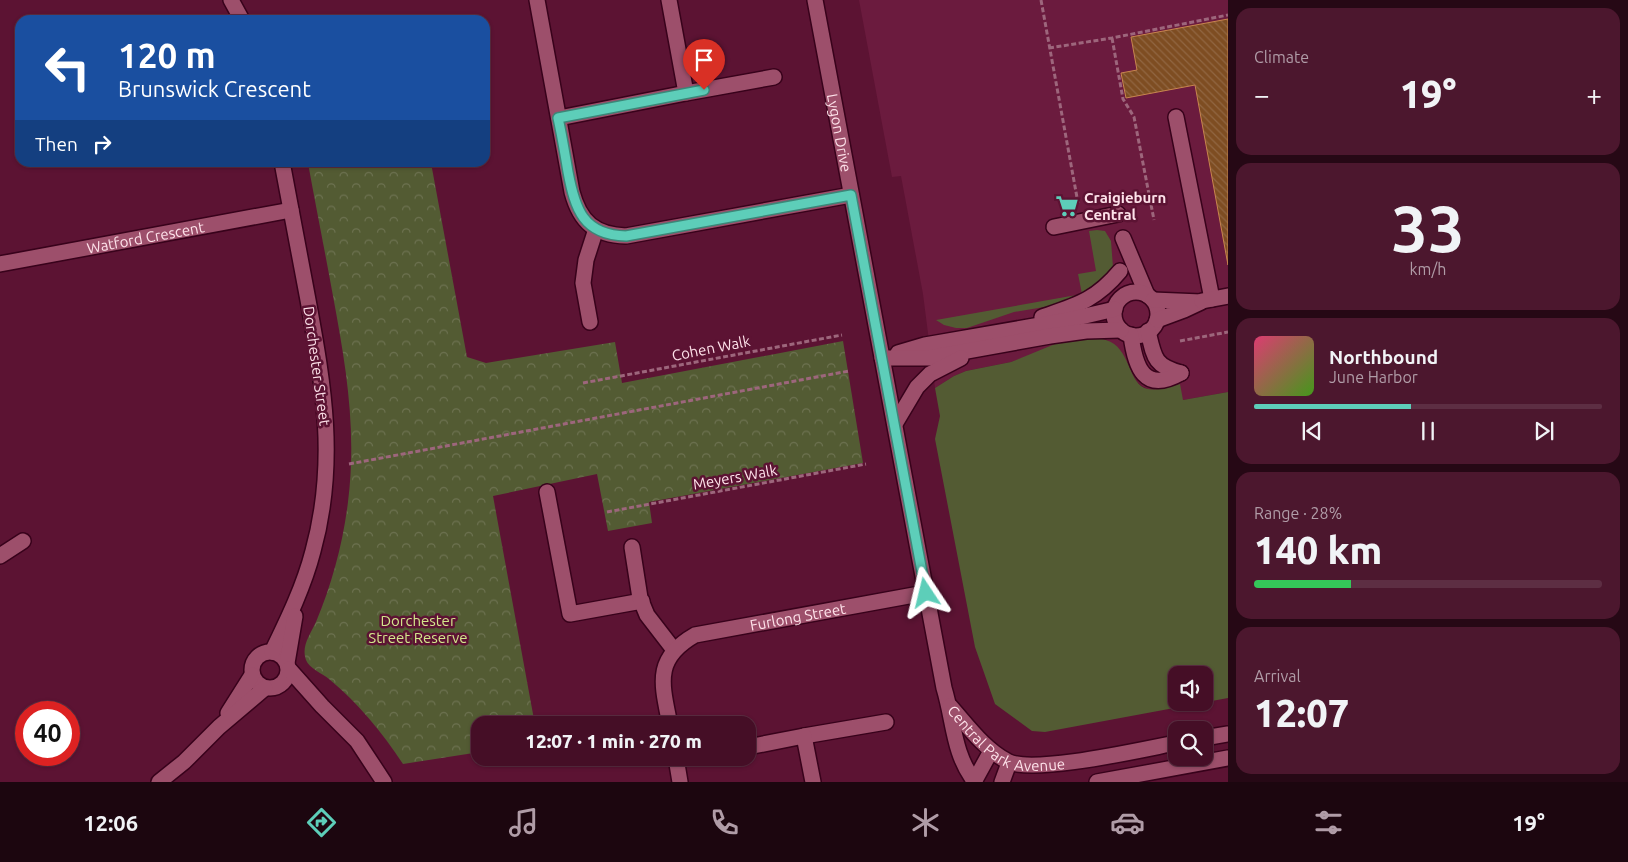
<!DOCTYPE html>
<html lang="en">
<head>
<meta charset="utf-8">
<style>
  body { margin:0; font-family:Ubuntu,sans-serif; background:#4c172e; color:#f1f3f6; height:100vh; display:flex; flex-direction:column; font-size:19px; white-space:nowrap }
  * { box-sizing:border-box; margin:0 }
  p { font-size:16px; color:#b09ca7 }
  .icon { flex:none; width:28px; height:28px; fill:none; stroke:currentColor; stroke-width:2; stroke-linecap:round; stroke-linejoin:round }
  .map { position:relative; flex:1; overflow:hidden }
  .panel { display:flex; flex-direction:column; gap:8px; padding:8px; background:#260815; width:400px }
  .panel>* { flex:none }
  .guide { position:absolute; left:15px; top:15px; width:475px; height:152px; border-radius:15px; box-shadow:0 1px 4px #0004,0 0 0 1px #5d2e43; background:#1a4fa0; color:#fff; overflow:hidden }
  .buttons { position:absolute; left:1168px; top:666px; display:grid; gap:10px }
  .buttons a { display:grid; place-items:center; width:45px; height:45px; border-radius:10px; background:#450e26; box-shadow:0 1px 4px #0004,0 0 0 1px #5d2e43; font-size:25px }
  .speed { position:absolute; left:15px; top:701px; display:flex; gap:10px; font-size:25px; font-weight:700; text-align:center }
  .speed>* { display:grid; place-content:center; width:65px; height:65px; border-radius:50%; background:#450e26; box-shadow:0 1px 4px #0004,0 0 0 1px #5d2e43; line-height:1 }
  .speed .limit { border:8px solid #d22; background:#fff; color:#111 }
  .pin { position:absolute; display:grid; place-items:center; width:42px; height:42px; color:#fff; margin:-51px -21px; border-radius:50% 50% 50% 0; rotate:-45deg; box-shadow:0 0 5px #0007 }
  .pin .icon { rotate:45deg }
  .me { position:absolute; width:55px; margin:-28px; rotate:350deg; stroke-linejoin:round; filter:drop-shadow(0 0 4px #0008) }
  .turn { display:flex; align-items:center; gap:18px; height:105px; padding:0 20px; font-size:22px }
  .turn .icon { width:65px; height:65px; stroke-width:2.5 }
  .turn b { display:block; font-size:35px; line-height:42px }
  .then { display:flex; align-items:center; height:48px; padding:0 20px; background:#0003; gap:10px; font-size:19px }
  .big { font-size:38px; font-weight:800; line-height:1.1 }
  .panel .tile { flex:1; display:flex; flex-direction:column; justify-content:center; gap:8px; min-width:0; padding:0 18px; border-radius:15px; background:#4c172e }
  .panel .dial { align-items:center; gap:0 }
  .dial b { font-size:65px; line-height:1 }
  .song { display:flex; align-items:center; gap:15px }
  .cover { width:60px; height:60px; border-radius:8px; background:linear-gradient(135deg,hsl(340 70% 55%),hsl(100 70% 35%)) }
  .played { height:5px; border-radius:2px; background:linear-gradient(90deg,#5dceb9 45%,#5d2e43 45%) }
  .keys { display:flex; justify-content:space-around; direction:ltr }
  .heat { display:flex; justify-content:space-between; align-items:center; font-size:28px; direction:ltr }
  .charge { height:8px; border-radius:4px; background:linear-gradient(90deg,#34c759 28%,#5d2e43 0) }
  .trip { position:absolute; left:471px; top:716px; width:285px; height:50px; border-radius:15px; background:#450e26; box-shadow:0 1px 4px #0004,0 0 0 1px #5d2e43; font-weight:800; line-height:50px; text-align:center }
  .tab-bar { display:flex; height:80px; justify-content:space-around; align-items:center; background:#1c060f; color:#b09ca7 }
  .tab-bar .icon { width:35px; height:35px }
  .tab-bar .active { color:#5dceb9 }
  .tab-bar b { font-size:22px; color:#f1f3f6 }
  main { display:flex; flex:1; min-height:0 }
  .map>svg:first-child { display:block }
</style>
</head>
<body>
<main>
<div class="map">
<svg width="1228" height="782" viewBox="0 0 1228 782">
  <defs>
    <pattern id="park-crowns" width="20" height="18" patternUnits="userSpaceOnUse" patternTransform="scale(1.25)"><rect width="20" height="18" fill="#535b33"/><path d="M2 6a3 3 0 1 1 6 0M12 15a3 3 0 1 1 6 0" fill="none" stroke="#6d7251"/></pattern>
    <pattern id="building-back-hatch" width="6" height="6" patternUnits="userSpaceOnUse" patternTransform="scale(1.25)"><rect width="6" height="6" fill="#7e4d22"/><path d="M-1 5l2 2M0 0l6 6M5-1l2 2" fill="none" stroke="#916642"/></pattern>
  </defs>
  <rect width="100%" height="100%" fill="#5c1333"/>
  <path fill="#6b1b3e" d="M859 0H1228V392L1183 400 1158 388 1148 389 1142 386 1136 380 1129 364 1106 339H1087L1071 340 1011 362 966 371 954 376 935 388 923 294 901 176 892 177Z"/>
  <path fill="#535b33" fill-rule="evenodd" d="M1097 230 1105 231 1111 241 1113 267 1107 277 1086 296 1056 305 1014 312 967 328H956L944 325 936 320 1082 294 1078 274 1096 271 1089 231Z
    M1086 339C1093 339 1100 338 1106 340 1131 347 1128 386 1148 389 1158 391 1171 386 1180 384L1183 400 1228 392V698L1045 732 1032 731 995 704 975 647 935 439 940 416 935 388 954 376 966 371 1011 362 1055 344 1071 340ZM1176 675H1204V702H1176Z"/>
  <path fill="url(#park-crowns)" d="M308 163H431L467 357 486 363 615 342 622 383 843 341 863 463 649 502 652 523 608 531 597 474 493 496 535 725H480V752L403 764C382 732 359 704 329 679 323 674 309 668 306 660 301 646 310 635 316 622 332 584 343 543 348 502 357 430 346 366 333 296 325 252 316 207 308 163Z"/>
  <path fill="url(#building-back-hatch)" stroke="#c8854e" d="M1228 19V265L1195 85 1126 98 1121 73 1137 70 1131 37Z"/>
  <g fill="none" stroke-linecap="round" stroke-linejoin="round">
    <defs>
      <g id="minor">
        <path d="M231 0 242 20"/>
        <path d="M537 0 572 192C580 222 595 235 626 236L851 195"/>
        <path id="s1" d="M815 0 944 688C954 721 953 754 975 782"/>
        <path d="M686 93 774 77"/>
        <path d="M1176 117 1212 299"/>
        <path d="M559 118 686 93 669 0"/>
        <path d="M1054 227 1118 214"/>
        <path d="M1123 238 1147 295"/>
        <path id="s2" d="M0 264 291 210"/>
        <circle cx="1136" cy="314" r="22"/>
        <path d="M1153 300 1201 302 1184 310 1157 320"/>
        <path d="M1202 301 1228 296"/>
        <path d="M1042 317C1077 305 1096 300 1120 271"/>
        <path d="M590 322 583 283 586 260 596 229"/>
        <path d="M1148 331C1154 357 1154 366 1181 373"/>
        <path d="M1131 335C1135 367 1144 394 1181 373"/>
        <path d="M898 353 925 345 1068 320 1115 309"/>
        <path d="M882 358H928L1050 336 1086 331 1121 330"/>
        <path d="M895 424 917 387 930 374 961 358"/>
        <path d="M547 492 570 614 642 601"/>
        <path d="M632 547 640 598 647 615 674 650"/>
        <path d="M0 556 23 541"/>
        <circle cx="270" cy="670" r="18"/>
        <path d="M272 652C288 619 304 586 313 551 337 464 324 386 308 300 299 254 291 208 282 162"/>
        <path d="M287 663 295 616"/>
        <path d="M289 669 322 706 357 741 384 782"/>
        <path id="s3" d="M950 706C967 725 984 749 1007 761 1032 775 1144 749 1176 743"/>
        <path d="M228 713 252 675"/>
        <path id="s4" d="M670 725C662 684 653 659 695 635L925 593"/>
        <path d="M804 736 886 722"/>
        <path d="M1204 738 1228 734"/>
        <path d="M748 747 804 736 813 782"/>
        <path d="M676 758 680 782"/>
        <path d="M159 782 184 762 219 727 265 688"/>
        <path d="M974 782 991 751"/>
        <path d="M1002 782 1009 763"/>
        <path d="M1097 782 1228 758"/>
      </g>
    </defs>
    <use href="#minor" stroke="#38021b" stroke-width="18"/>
    <path stroke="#9d667c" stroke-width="3" stroke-dasharray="5 2.5" stroke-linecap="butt" d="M1041 0 1078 203
      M1112 38 1123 99 1134 117 1154 220
      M1049 48 1112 38 1228 15
      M1180 341 1228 332
      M583 383 842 335
      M349 464 849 371
      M607 512 866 464"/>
    <use href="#minor" stroke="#9d4f6b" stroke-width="15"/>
  </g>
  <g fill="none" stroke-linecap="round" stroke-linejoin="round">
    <defs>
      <path id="route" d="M704 90 558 118C562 136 565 154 568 172 575 209 583 235 626 236L851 195 926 593"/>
    </defs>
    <use href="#route" stroke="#3c8678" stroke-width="12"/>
    <use href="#route" stroke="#5dceb9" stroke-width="9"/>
  </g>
  <defs>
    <symbol id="supermarket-bare" viewBox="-9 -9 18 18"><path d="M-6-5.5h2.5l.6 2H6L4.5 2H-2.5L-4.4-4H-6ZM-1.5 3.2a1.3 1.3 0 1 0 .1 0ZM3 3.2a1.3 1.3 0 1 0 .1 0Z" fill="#5dceb9" stroke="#5c1333" stroke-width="2.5" paint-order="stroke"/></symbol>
  </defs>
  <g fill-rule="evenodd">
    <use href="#supermarket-bare" x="1051" y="190" width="32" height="32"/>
  </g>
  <g text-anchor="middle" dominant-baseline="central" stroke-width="5" stroke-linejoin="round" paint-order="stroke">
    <g font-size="15" fill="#fee2ea" stroke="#5c1333">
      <text stroke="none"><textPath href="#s1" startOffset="135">Lygon Drive</textPath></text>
      <text stroke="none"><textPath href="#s2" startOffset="148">Watford Crescent</textPath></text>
      <text transform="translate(711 348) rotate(-11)">Cohen Walk</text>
      <text transform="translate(317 366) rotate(82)">Dorchester Street</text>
      <text transform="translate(735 477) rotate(-10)">Meyers Walk</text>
      <text stroke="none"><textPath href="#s4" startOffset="208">Furlong Street</textPath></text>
      <text stroke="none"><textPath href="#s3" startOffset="70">Central Park Avenue</textPath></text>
    </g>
    <g font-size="15" font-weight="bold" fill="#fee2ea" stroke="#5c1333" text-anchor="start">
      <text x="1084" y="197">Craigieburn<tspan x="1084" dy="17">Central</tspan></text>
    </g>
    <g font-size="15" fill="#d3e78c" stroke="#5c1333">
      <text x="418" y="620">Dorchester<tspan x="418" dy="17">Street Reserve</tspan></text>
    </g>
  </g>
</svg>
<div class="buttons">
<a><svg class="icon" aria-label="sound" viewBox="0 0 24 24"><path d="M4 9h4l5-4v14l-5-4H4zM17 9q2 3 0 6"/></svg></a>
<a><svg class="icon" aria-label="search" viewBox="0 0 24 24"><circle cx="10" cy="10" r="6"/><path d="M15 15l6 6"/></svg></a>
</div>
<div class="speed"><div class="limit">40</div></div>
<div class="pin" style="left:704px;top:90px;background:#d93025"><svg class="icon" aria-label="arrive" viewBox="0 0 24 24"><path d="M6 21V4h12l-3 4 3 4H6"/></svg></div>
<svg class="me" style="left:926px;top:593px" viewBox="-20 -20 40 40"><path d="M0-17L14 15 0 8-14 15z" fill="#5dceb9" stroke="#fff" stroke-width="4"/></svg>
<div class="trip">12:07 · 1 min · 270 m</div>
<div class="guide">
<div class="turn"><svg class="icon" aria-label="left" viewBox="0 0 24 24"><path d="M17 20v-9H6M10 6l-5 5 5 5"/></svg><div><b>120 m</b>Brunswick Crescent</div></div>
<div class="then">Then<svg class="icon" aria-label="right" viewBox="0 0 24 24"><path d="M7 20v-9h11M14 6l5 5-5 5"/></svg></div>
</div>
</div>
<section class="panel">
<div class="tile"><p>Climate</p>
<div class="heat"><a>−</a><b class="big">19°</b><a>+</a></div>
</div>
<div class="tile dial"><b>33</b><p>km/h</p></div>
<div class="tile">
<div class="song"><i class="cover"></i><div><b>Northbound</b><p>June Harbor</p></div></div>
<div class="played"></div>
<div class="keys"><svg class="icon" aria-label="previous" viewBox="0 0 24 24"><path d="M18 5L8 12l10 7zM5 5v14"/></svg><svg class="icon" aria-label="pause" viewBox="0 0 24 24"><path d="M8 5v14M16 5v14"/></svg><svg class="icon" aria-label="next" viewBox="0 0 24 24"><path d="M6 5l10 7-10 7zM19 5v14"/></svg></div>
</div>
<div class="tile"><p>Range · 28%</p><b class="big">140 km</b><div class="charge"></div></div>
<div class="tile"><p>Arrival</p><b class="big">12:07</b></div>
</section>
</main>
<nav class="tab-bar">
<b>12:06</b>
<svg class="icon active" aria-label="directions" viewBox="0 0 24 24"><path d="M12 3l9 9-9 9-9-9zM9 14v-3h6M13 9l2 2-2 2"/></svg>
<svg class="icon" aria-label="music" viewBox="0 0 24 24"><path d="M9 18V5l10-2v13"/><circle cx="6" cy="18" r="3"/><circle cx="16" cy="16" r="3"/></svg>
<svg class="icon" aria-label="phone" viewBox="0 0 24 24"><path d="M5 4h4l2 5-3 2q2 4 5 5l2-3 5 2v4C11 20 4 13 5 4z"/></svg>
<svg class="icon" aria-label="climate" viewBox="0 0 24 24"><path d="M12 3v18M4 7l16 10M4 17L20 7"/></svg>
<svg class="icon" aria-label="car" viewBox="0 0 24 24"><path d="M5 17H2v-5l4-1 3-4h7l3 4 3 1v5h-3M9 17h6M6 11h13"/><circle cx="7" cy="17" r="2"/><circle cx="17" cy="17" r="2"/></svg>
<svg class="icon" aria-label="filters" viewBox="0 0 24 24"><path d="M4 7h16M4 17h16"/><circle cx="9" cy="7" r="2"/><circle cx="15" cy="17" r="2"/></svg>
<b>19°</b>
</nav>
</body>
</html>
